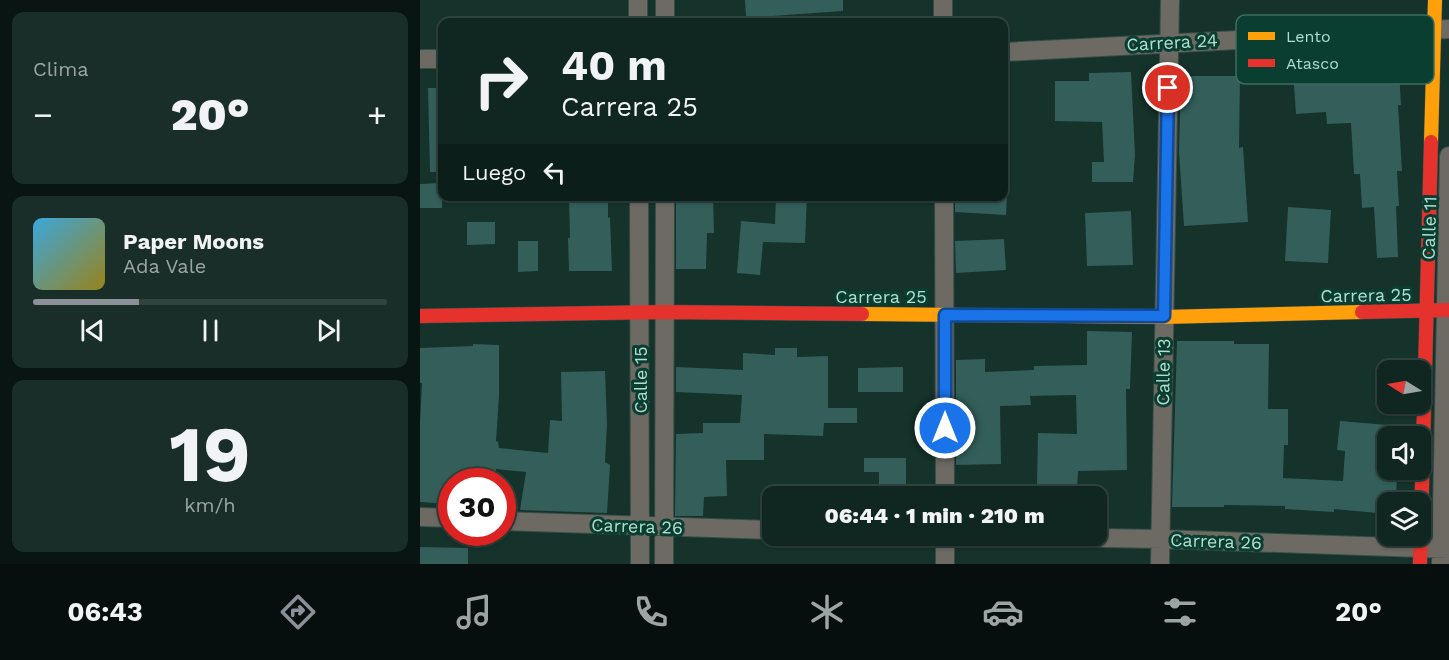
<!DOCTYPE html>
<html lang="es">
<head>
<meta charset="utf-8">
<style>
  body { margin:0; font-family:"Work Sans",sans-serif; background:#192e29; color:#f1f3f6; height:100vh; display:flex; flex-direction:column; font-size:22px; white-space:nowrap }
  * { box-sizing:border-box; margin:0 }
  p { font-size:20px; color:#9ca5a5 }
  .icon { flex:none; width:33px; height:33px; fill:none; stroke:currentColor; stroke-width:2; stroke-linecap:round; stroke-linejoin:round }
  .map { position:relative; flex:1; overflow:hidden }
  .details { display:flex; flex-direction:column; gap:12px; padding:12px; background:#091512; width:420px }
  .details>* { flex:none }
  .guide { position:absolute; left:18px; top:18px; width:570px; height:183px; border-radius:12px; box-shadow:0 2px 4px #0004,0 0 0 2px #30433e; background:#102620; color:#f1f3f6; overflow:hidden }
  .needle { width:39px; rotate:281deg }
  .fabs { position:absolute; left:957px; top:360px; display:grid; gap:12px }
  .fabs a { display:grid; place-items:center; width:54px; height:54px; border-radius:12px; background:#102620; box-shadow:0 2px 4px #0004,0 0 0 2px #30433e; font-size:30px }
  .speed { position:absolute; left:18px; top:468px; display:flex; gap:12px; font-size:30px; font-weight:700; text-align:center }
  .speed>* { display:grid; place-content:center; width:78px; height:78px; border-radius:50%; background:#102620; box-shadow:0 2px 4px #0004,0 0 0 2px #30433e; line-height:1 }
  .speed .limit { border:9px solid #d22; background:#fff; color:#111 }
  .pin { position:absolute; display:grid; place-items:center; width:51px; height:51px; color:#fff; margin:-26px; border:3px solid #fff; border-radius:50%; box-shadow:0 2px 6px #0007 }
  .me { position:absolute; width:66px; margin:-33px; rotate:0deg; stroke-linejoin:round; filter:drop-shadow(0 0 4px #0008) }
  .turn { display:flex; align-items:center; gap:21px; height:126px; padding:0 24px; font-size:27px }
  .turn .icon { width:78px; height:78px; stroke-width:2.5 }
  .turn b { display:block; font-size:42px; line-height:51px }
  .then { display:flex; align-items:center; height:57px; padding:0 24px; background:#0003; gap:12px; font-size:22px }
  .big { font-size:45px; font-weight:800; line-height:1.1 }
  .details .card { flex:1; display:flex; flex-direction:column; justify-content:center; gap:9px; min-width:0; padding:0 21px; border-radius:12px; background:#192e29 }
  .details .dial { align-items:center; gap:0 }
  .dial b { font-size:78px; line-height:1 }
  .song { display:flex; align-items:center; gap:18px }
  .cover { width:72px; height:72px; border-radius:9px; background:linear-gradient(135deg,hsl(200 70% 55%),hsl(50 70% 35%)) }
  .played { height:6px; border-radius:3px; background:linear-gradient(90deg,#8c9099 30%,#30433e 30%) }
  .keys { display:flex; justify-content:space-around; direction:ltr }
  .heat { display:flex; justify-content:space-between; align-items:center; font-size:33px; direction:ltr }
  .trip { position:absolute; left:342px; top:486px; width:345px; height:60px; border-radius:12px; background:#102620; box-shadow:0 2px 4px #0004,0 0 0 2px #30433e; font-weight:800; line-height:60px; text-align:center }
  .tab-bar { display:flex; height:96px; justify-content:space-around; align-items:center; background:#060f0d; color:#9ca5a5 }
  .tab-bar .icon { width:42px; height:42px }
  .tab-bar .selected { color:#8c9099 }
  .tab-bar b { font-size:27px; color:#f1f3f6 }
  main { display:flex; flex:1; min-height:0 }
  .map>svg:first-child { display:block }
</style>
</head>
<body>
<main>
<section class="details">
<div class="card"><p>Clima</p>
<div class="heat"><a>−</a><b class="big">20°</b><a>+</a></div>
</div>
<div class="card">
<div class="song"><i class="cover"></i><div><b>Paper Moons</b><p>Ada Vale</p></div></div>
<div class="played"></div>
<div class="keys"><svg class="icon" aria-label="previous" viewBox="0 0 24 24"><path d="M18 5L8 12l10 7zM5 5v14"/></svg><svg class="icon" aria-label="pause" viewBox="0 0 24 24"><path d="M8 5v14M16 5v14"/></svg><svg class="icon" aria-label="next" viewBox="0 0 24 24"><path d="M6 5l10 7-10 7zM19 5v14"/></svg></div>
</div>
<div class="card dial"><b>19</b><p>km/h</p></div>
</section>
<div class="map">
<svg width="1029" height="564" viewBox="0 0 1029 564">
  <rect width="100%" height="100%" fill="#15322b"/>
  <path fill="#335e5a" d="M325 0H423V11L326 18Z
    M898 69 899 83 945 81 944 72 979 70 981 105H978L982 171H977L979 206H976L978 257 957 258 954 207 942 208 940 174H934L931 123 907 124 906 112 876 114 873 71Z
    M711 72 715 155 713 182H672V162H684L682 122 635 121V81H669V73Z
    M761 76H820L819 148 823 147 828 222 764 226 759 152Z
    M8 88H22V172H10Z
    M22 183V208H0V184Z
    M256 196H293L294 233H287L286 269H256Z
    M356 196H387L385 243 343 242 340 275 317 273 321 221 355 224Z
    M535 196H587L586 215 535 212Z
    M188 197V218L190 217 192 271H149L148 238H150L149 198Z
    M868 207 911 210 908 263 865 261Z
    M711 211 713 265 667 266 665 213Z
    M47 222H75V244L47 245Z
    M584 239 586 270 536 273 535 241Z
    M98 241H118V271L98 272Z
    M667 331 712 332 710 389H706L707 470 658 471 657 487 617 485 618 433 657 434 656 395 610 396 611 405 580 406 581 464 536 465V360L565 359V372L614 370V366L667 365Z
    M757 341H814V344H849L848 409H868V445H864L863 478 923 481 925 451 917 450 920 421 968 425 969 481H977L975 502H968V514L914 509V512L865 509V506L804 505V507H752Z
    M53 344 79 345V396L76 441 78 442 79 448 128 453 130 420 142 421 141 372 185 371 187 424 185 462 190 465 187 513 100 510 106 472 76 469V471L57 470 56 482H32V504L0 502V423L2 383H0V348L53 346Z
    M355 348H377V357L408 356V408H437V423H404L403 436 344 434V460H306L307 496 284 497 283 516H255L256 434 283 433V423H320L322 395 256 392V367L323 370V353L355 355Z
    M483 367V392H438V368Z
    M444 458H486V496H459V472H444Z
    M0 547 48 548V564H0Z"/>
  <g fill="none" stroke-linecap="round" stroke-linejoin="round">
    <defs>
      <path id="street" d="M523 0V22
        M218 22V0
        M245 22V0
        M584 52 1029 29
        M0 59H22
        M219 196 220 564
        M524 196 525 496
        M0 517 32 518
        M82 521 352 530
        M525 536V564
        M563 536 740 539 1029 549
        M244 564 245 196
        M740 564 750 0
        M1021 564 1029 156"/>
      <path id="slow" d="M1011 142 1015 0
        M442 314 744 317 942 312"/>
      <path id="jam" d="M942 312 1029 310
        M0 316 244 312 442 314
        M1000 564 1011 142"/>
    </defs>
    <use href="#street" stroke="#344e47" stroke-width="20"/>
    <use href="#slow" stroke="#344e47" stroke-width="15"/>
    <use href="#jam" stroke="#344e47" stroke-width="15"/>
    <use href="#street" stroke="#6d6963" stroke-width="18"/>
    <use href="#slow" stroke="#ff9f0a" stroke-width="14"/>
    <use href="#jam" stroke="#e5322d" stroke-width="14"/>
  </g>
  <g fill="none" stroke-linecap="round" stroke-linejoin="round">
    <defs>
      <path id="route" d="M525 428V315L744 316 748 88"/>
    </defs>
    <use href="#route" stroke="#114b97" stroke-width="15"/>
    <use href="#route" stroke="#1a73e8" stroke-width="10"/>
  </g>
  <g text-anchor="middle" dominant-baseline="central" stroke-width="6" stroke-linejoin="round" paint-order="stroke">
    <g font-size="18" fill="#b3ddcf" stroke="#093e31">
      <text transform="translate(752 42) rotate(-3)">Carrera 24</text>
      <text transform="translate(1009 228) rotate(-88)">Calle 11</text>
      <text transform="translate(946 295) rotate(-1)">Carrera 25</text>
      <text x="461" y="296">Carrera 25</text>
      <text transform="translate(743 372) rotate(-89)">Calle 13</text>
      <text transform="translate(220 380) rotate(-90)">Calle 15</text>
      <text transform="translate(217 526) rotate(2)">Carrera 26</text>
      <text transform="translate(796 541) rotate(2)">Carrera 26</text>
    </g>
  </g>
  <rect x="816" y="15" width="198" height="69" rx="9" fill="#093e31" stroke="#3c6e60" stroke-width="1.5"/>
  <rect x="828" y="32" width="27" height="8" fill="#ff9f0a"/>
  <rect x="828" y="59" width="27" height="8" fill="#e5322d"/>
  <g font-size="16" fill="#b3ddcf">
    <text x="866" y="42">Lento</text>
    <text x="866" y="69">Atasco</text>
  </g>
</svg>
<div class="fabs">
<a><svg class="needle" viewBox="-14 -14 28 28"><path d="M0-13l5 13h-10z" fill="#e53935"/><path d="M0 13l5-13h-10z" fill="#9ca5a5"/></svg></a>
<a><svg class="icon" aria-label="sound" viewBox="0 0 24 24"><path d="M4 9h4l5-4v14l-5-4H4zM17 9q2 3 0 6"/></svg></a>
<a><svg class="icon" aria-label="layers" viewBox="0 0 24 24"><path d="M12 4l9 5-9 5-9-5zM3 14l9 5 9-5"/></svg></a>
</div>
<div class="speed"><div class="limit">30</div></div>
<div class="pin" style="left:748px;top:88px;background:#d93025"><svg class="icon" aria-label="arrive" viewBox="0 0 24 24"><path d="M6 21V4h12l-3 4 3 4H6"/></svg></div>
<svg class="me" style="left:525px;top:428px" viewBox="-20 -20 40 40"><circle r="17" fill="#1a73e8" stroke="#fff" stroke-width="3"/><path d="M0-11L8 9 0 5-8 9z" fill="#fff"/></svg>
<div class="trip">06:44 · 1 min · 210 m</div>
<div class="guide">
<div class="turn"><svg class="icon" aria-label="right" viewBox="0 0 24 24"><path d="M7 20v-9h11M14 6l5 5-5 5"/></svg><div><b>40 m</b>Carrera 25</div></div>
<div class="then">Luego<svg class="icon" aria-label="left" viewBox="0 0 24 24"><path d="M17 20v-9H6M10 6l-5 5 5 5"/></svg></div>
</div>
</div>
</main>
<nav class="tab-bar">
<b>06:43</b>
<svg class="icon selected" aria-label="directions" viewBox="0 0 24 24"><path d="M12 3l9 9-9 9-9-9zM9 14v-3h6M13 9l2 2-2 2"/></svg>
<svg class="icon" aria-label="music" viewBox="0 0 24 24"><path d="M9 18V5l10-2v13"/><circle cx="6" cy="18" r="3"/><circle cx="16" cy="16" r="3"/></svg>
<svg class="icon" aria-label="phone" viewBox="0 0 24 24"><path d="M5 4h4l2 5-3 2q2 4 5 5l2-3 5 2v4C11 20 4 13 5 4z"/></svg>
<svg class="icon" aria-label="climate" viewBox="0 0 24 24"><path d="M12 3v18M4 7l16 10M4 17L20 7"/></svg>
<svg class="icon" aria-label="car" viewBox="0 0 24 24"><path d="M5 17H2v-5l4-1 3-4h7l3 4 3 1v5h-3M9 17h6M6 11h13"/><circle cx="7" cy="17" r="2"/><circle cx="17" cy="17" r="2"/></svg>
<svg class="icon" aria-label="filters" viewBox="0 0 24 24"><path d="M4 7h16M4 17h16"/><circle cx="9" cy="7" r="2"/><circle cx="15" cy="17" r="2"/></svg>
<b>20°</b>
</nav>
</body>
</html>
